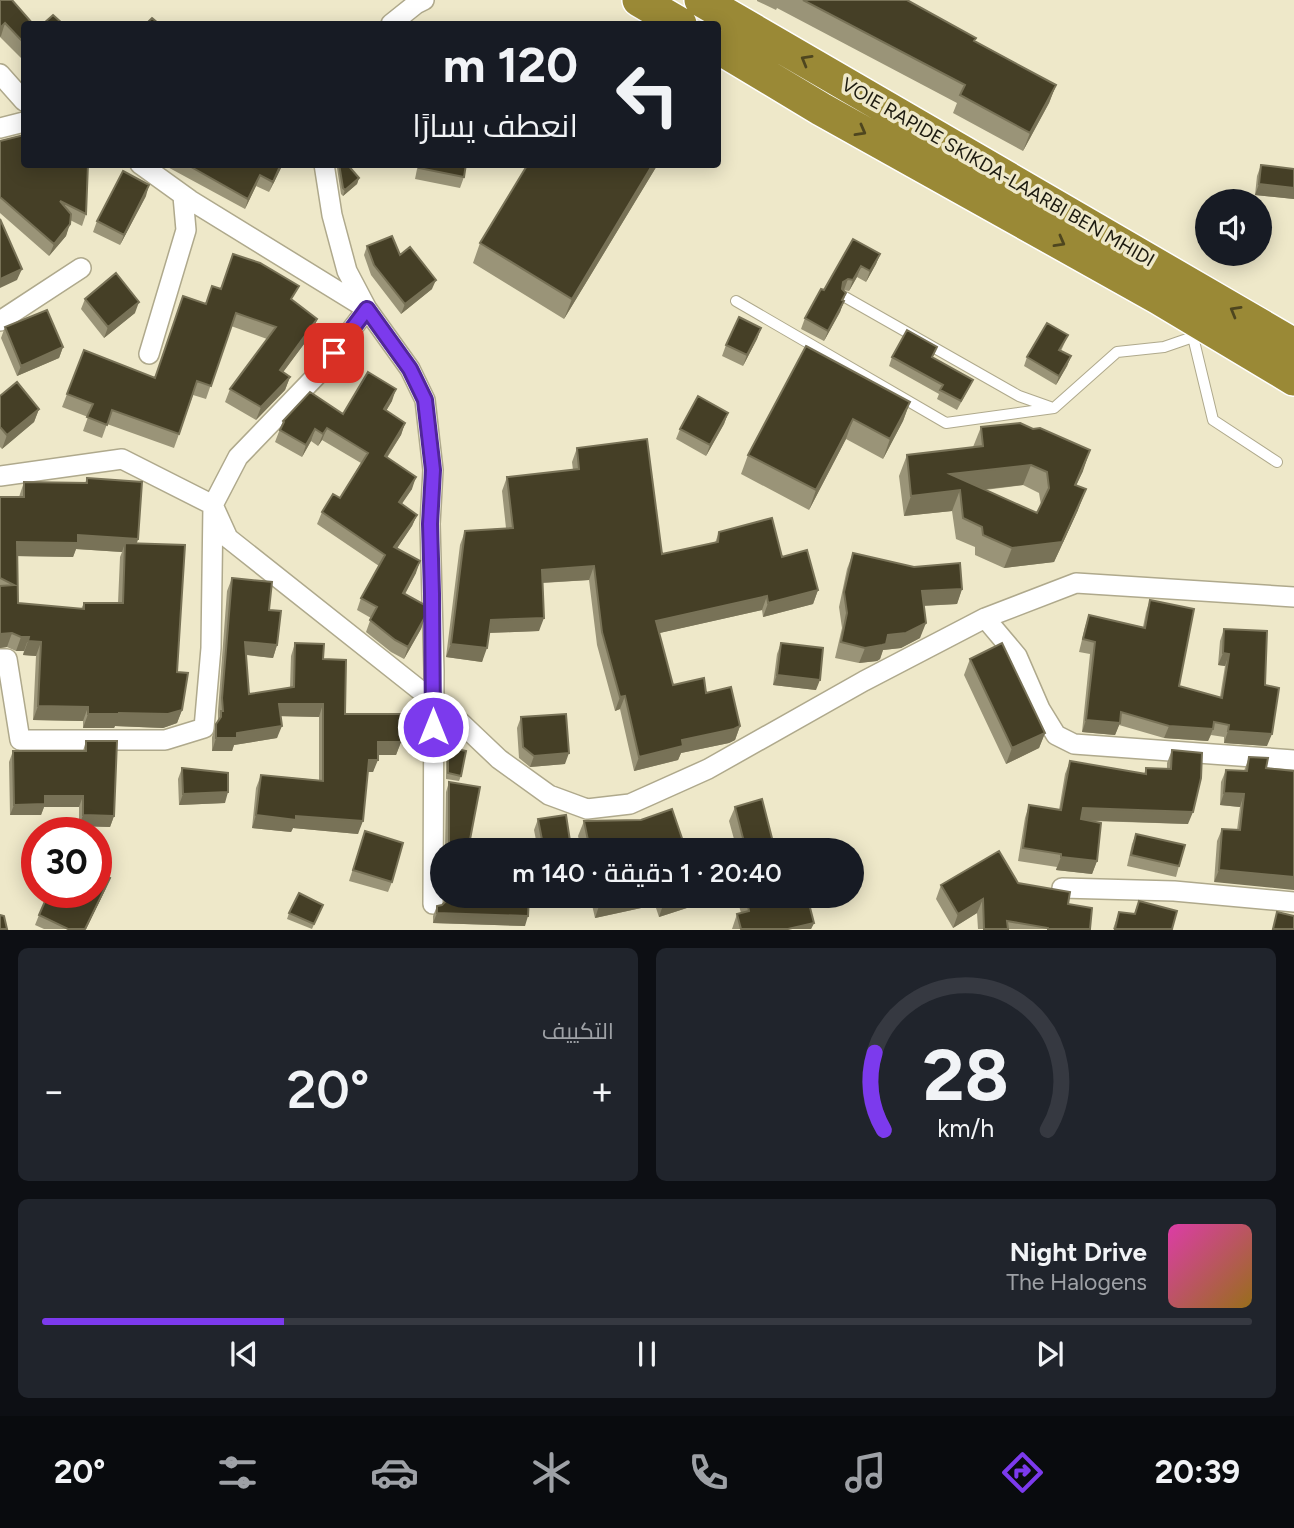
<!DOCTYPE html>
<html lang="ar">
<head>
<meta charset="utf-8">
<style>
  body { margin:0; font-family:Figtree,Cairo,sans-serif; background:#20242c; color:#f1f3f6; direction:rtl; height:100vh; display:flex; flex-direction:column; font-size:26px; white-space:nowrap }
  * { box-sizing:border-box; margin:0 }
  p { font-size:23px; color:#9ea1a6 }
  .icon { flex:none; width:38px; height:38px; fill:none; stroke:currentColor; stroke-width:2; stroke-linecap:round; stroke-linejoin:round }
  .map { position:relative; height:930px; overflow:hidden; direction:ltr }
  .side { display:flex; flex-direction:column; gap:18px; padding:18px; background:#0d0f14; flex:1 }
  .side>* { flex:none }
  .banner { position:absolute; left:21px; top:21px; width:700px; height:147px; border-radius:7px; box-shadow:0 4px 18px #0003; direction:rtl; background:#171b24; color:#f1f3f6; overflow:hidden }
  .buttons { position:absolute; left:1195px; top:189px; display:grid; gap:14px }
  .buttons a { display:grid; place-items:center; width:77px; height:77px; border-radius:50%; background:#171b24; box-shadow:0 4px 18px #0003; font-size:35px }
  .speed { position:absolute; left:21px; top:817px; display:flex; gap:14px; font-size:35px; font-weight:700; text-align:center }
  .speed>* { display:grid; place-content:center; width:91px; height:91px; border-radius:50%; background:#171b24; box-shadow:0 4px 18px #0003; line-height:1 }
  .speed .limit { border:10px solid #d22; background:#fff; color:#111 }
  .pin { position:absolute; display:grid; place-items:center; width:60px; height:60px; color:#fff; margin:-30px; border-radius:14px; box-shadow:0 4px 10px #0006 }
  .me { position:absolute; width:77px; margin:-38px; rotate:0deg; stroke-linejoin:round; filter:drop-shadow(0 0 5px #0008) }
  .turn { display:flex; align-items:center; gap:24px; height:147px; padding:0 28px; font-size:32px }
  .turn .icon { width:91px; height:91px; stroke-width:2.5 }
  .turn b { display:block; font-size:49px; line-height:60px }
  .big { font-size:52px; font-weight:600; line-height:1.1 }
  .side .card { flex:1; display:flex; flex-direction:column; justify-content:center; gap:10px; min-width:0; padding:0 24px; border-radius:10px; background:#20242c }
  .side .dial { align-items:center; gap:0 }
  .dial svg { height:182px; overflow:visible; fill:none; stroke:#363941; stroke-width:7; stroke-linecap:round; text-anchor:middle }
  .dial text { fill:#f1f3f6; stroke:none }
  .song { display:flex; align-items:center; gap:21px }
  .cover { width:84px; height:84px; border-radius:10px; background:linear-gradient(135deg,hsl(320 70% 55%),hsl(40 70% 35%)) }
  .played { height:7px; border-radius:4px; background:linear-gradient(90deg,#7c3aed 20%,#363941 20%) }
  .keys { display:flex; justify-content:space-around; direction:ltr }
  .heat { display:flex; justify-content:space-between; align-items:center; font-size:38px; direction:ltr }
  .side .tiles { flex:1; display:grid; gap:18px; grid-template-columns:1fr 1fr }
  .card:last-child { grid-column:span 2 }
  .trip { position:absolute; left:430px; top:838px; width:434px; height:70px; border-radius:35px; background:#171b24; box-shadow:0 4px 18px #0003; font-weight:600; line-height:70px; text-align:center; direction:rtl }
  .tabs { display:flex; height:112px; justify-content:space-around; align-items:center; background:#090b0e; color:#9ea1a6 }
  .tabs .icon { width:49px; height:49px }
  .tabs .active { color:#7c3aed }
  .tabs b { font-size:32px; color:#f1f3f6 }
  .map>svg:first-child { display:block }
</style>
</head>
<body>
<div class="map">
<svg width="1294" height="930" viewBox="0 0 1294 930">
  <rect width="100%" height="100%" fill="#eee8c9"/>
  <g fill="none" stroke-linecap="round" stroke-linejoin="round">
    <defs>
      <path id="lane" d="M845 297 1019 396 1050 407
        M736 301 946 423 1054 408 1117 352 1164 347 1193 337 1194 326
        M1193 337 1213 420 1277 462"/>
      <path id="street" d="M391 24 416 4 424 0
        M0 74 24 101
        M0 128 24 122
        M140 164 190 200 367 309 318 374 238 457 213 505 228 538 460 722 499 759 549 795 587 809 630 804 708 769 864 681 985 618 1076 583 1294 597
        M324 164 332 215 347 271 367 309 410 369 425 400 433 470 430 524 434 671 433 904
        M0 321 81 268
        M149 354 186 230 183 196
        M0 476 122 459 213 505 211 648 204 728 165 740H20L7 659H0
        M985 618 1017 656 1040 709 1056 735 1074 744 1294 760
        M1062 888 1174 891 1294 902"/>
      <path id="highway" d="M639 0 680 24
        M701 0 1294 345
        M718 47 821 109 1159 298 1294 379"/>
    </defs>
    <use href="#lane" stroke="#afa98c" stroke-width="12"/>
    <use href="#street" stroke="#afa98c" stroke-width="22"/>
    <use href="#highway" stroke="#fff" stroke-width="36"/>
    <use href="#lane" stroke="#fff" stroke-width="10"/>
    <use href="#street" stroke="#fff" stroke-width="19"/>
    <use href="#highway" stroke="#9a8936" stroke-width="33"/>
  </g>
  <path fill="#9a9478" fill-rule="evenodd" d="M0 0 24 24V61L0 37Z
    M757 0H907L975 41 1056 85 1049 103 1023 151 953 113 957 103 777 8 776 10 757 1Z
    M0 141 86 214 82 226 70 220 66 236 49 256 0 213Z
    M162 164H283L269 192 256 186 245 209Z
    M338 164H347L359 178 357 184 343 196 341 194 337 168Z
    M418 164H466L464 177 460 188 415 179Z
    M658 164 564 319 473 263 480 243Z
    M1261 165 1294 169V199L1255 195 1257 176Z
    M146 196 120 245 93 232 97 221Z
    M367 246 400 255 432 289 401 314 371 275 364 255Z
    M880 254 876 264 866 282 857 277 849 291 843 290 846 293 840 312 824 341 801 329 805 318 824 290Z
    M221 289 293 301 317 319 313 332 283 372 290 377 285 390 256 420 225 402 230 389 267 339 231 326 206 399 193 395 174 448 107 424 102 438 83 431 88 417 62 407 84 350 155 378 206 304Z
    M85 299 135 313 104 338 81 309Z
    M5 327 63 347 59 358 17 376 1 338Z
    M761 328 757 339 743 366 722 356 726 345Z
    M1068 335 1061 351 1071 356 1067 366 1056 385 1024 366 1027 357Z
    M806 346 910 402 903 421 883 459 846 439 809 510 741 474 748 455Z
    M892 357 973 380 969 388 957 410 937 399 939 394 889 366Z
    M0 396 39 409 34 422 2 449 0 447Z
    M392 401 386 411 405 423 401 435 387 458 412 489 401 504 417 515 412 526 397 548 416 573 405 594 425 617 421 629 404 659 391 652 366 632 371 618 357 610 361 598 379 566 317 524 322 512 340 498 361 463 322 440 318 446 311 441 302 457 275 442 283 421 343 414Z
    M728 413 724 424 706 456 676 439 680 429Z
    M981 427 1083 471 1076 485 1078 510 1054 562 1004 568 975 555V547L956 539 952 511 904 516 899 476 907 455 973 447ZM1023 485 1039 493 1041 505 1037 513 985 490Z
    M577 448 662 554 715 543 719 532 782 557 818 590 813 604 763 617 762 610 659 633 673 685 706 693 740 726 735 740 729 743 681 753 678 760 634 771 620 709 615 711 597 645 589 580 543 583 539 631 489 633 482 662 446 657 460 545 465 531 506 528 502 491 507 477 573 470 572 462Z
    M87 478 138 539 137 543 177 672 182 710 177 723 163 728 115 726 114 728H83V721L33 720 36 656 23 655 24 651H16L7 647 0 648V497H19L24 482 85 483ZM76 549 122 552 120 557 118 603H84L81 609 18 603V556L73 557Z
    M853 553 962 589 957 604 924 606 920 638 901 648 883 650 880 659 877 661 859 663 835 658 842 628 839 607 847 569Z
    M232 578 269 610 277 645 273 658 246 655 249 694 290 688 291 656 295 643 323 659 345 714 401 742 396 755H378L373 772H367L358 834 293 828 291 832 252 828 256 788 261 775 319 780V717L281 716 277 738 234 745 232 751H212V737L218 719V711L227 591Z
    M1150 600 1179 686 1220 697 1225 666 1218 665 1220 641 1224 629 1265 685 1267 746 1224 743V737L1211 735 1208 741 1164 738 1119 725 1115 735 1082 732 1090 654 1079 652 1085 627 1089 615 1143 627 1146 612Z
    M781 643 816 690 773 685 777 654Z
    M970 659 1045 733 1039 748 1006 764 964 675Z
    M521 717 565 764 530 767 519 758 517 728Z
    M86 741 114 816 110 827 79 826V807H44L41 815H10L9 762 13 751H83Z
    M448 747 461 776 459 781 446 779V752Z
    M1172 750 1188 824 1091 821 1097 861 1092 874 1056 870 1057 867 1018 861 1025 818 1029 805 1059 810 1065 774 1070 761 1144 774 1146 768 1167 769V763Z
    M1249 757 1266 768 1294 771 1214 882 1217 841 1222 829 1237 830 1240 807 1220 805 1221 782 1226 770 1244 771Z
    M182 768 225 803 179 805 178 779Z
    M449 782 468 850H474H445L446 792Z
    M735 807 775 850H737L729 821Z
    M538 819 566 850H538L534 830Z
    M584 821 686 850H581L578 836Z
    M365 831 392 882 388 892 349 881Z
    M1136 834 1179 866 1176 877 1127 866 1132 844Z
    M37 847V872L30 870Z
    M1018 883 1068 904 1090 929H978L977 913 953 928 936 899 941 885Z
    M106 888 86 929H44L35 925 39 915Z
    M445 896H490L525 926 433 923V916L437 906 442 905 445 902Z
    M590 896H697L693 906 659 917 655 905 595 918Z
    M738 896H807L814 923 811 929H732L737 914 741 913 737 898Z
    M1139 901 1172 929H1113L1119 912 1134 914Z
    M323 905 312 929 287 919 289 913Z"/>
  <path fill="#787257" d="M5 23 1 36 0 37V28Z
    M1056 85 1049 103 1023 151 1030 133Z
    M281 164H283L269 192 273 182Z
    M653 164H658L564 319 572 299Z
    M260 175 256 186 245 209 248 199Z
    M359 178 357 184 343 196 345 190Z
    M1259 184 1294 188V199L1255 195Z
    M149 185 146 196 120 245 124 235Z
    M70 224 66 236 49 256 54 244Z
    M880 254 876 264 866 282 870 271Z
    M861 266 857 277 849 291 853 280Z
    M22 269 17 280 0 288V279Z
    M848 279 844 290 839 293 843 282Z
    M436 280 432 289 401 314 405 304Z
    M844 301 840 312 824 341 828 331Z
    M139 302 135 313 104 338 108 327Z
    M317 319 313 332 275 383 280 370Z
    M761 328 757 339 743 366 747 355Z
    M63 347 59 358 17 376 21 366Z
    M1071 356 1067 366 1056 385 1059 376Z
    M290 377 285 390 256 420 261 407Z
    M396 389 392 401 380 421 384 409Z
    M910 402 903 421 883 459 890 439Z
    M39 409 34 422 2 449 7 435Z
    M728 413 724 424 706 456 710 445Z
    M853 419 846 439 809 510 816 490Z
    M405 423 401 435 380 468 385 456Z
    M327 428 322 440 318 446 323 434Z
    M315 429 311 441 302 457 306 445Z
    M1090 450 1083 471 1067 505 1075 485Z
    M1031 465 1023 485 960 492V490L952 511 904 516 911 496 950 474Z
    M416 477 412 489 395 514 399 502Z
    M1086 489 1078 510 1054 562 1004 568 1012 548Z
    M417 515 412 526 390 559 394 547Z
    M78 535 138 539 133 553 125 543 122 552 76 549 73 557 12 556 17 542Z
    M420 561 416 573 399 605 403 593Z
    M594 566 589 580 537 583 542 570Z
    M962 589 957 604 916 606 922 591Z
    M818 590 813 604 763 617 768 603Z
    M767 596 762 610 651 635 656 621Z
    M425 617 421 629 404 659 408 647Z
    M544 618 539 631 486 633 491 620Z
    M926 623 920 638 901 648 883 650 880 659 877 661 859 663 865 648 888 635Z
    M12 633 7 647 0 648V634Z
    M21 637H29L24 651H16Z
    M28 641 41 642 36 656 23 655Z
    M245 642 277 645 273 658 241 654Z
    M451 644 487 648 482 662 446 657Z
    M1223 653 1229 654 1225 666 1218 665Z
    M777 675 820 680 816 690 773 685Z
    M625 696 620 709 615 711 620 697Z
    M279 704H323L319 717 274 716Z
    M38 706 88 707 83 721 33 720Z
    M182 710 177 723 163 728 115 726 114 728H83L88 714Z
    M1086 720 1120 723 1115 735 1082 732Z
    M282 726 277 738 234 745 232 751H212L216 738 237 733Z
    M740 726 735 740 729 743 681 753 678 760 634 771 639 757 682 740Z
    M1169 726 1213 729 1208 741 1164 738Z
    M1228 731 1272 734 1267 746 1224 743Z
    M1045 733 1039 748 1006 764 1012 748Z
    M378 742H401L396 755H373Z
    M569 753 565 764 530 767 534 756Z
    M369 760H378L373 772H364Z
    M228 792 225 803 179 805 183 794Z
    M1224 793 1244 794 1240 807 1220 805Z
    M45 796H83L79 807H44L41 815H10L14 805Z
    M1083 808 1193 812 1188 824 1078 820Z
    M83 815 114 816 110 827 79 826Z
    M256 815 296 816 363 821 358 834 293 828 291 832 252 828Z
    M570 841 566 850H541L543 845Z
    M1061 857 1097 861 1092 874 1056 870Z
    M1219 870 1294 877V890L1214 882Z
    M110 878 106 888 86 929H85Z
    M633 896H658L655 905 595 918 600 903Z
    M682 896H697L693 906 659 917 664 902Z
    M983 899 977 913 953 928 958 914Z
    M437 913 528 916 525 926 433 923Z
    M814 923 811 929H788Z"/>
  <path fill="#453f26" stroke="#787257" stroke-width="2" fill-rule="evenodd" d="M0 0H12L33 24H24V43L5 23 0 28Z
    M803 0H907L976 38 974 41 1056 85 1030 133 960 95 965 85Z
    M53 15 63 24H43Z
    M152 18 159 24H146Z
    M24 135V164H88L86 214 60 201 71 214 70 224 54 244 0 197V141Z
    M186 164H281L273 182 260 175 248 199Z
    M339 164H347L359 178 345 190 343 188Z
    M420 164H466L464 177 419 168Z
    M528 164H653L572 299 480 243Z
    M1261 165 1294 169V188L1259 184Z
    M123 171 149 185 124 235 97 221Z
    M0 219 22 269 0 279Z
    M392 236 400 255 410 247 436 280 405 304 374 265 367 246Z
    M853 239 880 254 870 271 861 266 853 280 848 279 843 282 842 289 846 293 842 300 844 301 828 331 805 318 821 289 824 290Z
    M233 254 260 263 299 286 291 299 317 319 280 370 290 377 261 407 230 389 276 327 236 313 211 386 197 381 179 434 112 410 107 425 87 417 93 404 67 394 84 350 155 378 183 296 206 304 212 286 221 289Z
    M116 273 139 302 108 327 85 299Z
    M47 310 63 347 21 366 5 327Z
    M739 317 761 328 747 355 726 345Z
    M1047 323 1068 335 1059 350 1071 356 1059 376 1027 357Z
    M907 330 937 347 932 357 973 380 961 401 940 390 943 385 892 357Z
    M806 346 910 402 890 439 853 419 816 490 748 455Z
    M368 372 396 389 384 409 405 423 385 456 416 477 399 502 417 515 394 547 420 561 403 593 425 605V617L408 647 395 640 370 620 377 607 361 598 385 555 322 512 333 494 340 498 368 453 327 428 323 434 315 429 306 445 280 430 284 422 283 421 310 392 343 414Z
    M17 382 39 409 7 435 0 427V396Z
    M698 396 728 413 710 445 680 429Z
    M1020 423 1033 429 1040 428 1090 450 1075 485 1086 489 1062 542 1012 548 983 535 982 527 963 518 960 490 911 496 907 455 983 446 981 427ZM1031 465 1047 472 1049 488 1037 513 950 474Z
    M647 439 662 554 718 542 719 532 772 518 782 557 807 550 818 590 768 603 767 596 656 621 673 685 704 678 706 693 731 687 740 726 734 729 682 740 683 746 639 757 625 696 620 697 602 632 594 566 542 570 544 618 491 620 487 648 451 644 465 531 513 528 507 477 579 469 577 448Z
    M87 478 142 482 138 539 78 535V543L17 542 18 603 84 609V603H123L125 543 185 545 177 672 188 673 182 710 168 714 119 713V714H88V707L38 706 41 642 28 641 29 637H21L12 633 0 634V586L14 585 0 578V497H24V482L87 483Z
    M853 553 914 567 960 563 962 589 922 591 926 623 906 633 888 635 886 644 882 645 865 648 841 642 847 613 844 592Z
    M232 578 272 582 269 610 281 611 277 645 245 642 249 694 294 687 295 643 324 644 323 659 346 660 345 714H400L401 742H378V760H369L363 821 296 816V820L256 815 261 775 323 781V704H279L282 726 237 733V738H216V724L221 717V711H223L222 698Z
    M1150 600 1194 609 1179 686 1222 698 1229 654 1223 653 1224 629 1267 631 1265 685 1279 688 1272 734 1228 731 1229 725 1214 722 1213 729 1169 726 1121 712 1120 723 1086 720 1095 642 1083 639 1089 615 1145 628Z
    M781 643 823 648 820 680 777 675Z
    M1002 643 1045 733 1012 748 970 659Z
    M566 714 569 753 534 756 523 747 521 717Z
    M86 741H117L114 816 83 815V796H45V804L14 805 13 751H86Z
    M448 747 466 751 461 776 448 773Z
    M1172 750 1202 753 1201 778 1193 812 1083 808 1081 819 1101 823 1097 861 1061 857V854L1023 848 1029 805 1061 810 1070 761 1146 774V768L1171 769Z
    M1249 757 1268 758 1266 768 1294 771V877L1219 870 1222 829 1240 830 1244 794 1224 793 1226 770 1247 771Z
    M182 768 228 773V792L183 794Z
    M449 782 480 787 468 850H474H449Z
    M762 799 775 850H746L735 807Z
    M672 809 686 850H590L584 821 641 820Z
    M566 815 570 841 543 845 538 819Z
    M43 828 64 833H41Z
    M365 831 403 843 392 882 353 870Z
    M1136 834 1185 845 1179 866 1131 855Z
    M96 842 102 844 96 857Z
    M999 851 1018 883 1070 892 1068 904 1092 908 1090 929H1048V928L1007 921 1008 929H984L983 899 958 914 941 885Z
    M96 871 110 878 85 929H68L39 915 49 892H96Z
    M299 893 323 905 314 924 289 913Z
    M448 896 529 897 528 916 437 913V906L442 905 447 900Z
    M599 896H633L600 903Z
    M662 896H682L664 902Z
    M746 896H807L814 923 788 929H741L737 914 749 911Z
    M1139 901 1177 911 1172 929H1115L1119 912 1135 914Z
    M1277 912 1294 916V929H1273Z
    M0 915 4 916 7 929H0Z"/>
  <defs><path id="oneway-chevron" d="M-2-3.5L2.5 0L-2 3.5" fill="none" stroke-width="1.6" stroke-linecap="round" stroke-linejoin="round" transform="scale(1.75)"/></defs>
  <g stroke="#4e461f">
    <use href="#oneway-chevron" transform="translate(806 60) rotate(-150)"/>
    <use href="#oneway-chevron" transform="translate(861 131) rotate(29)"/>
    <use href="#oneway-chevron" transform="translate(1060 242) rotate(29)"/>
    <use href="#oneway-chevron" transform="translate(1235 311) rotate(-150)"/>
  </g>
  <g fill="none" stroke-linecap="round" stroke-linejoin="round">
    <defs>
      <path id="route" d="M334 353 367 309 410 369 425 400 433 470 430 524 432 594 433 727"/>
    </defs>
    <use href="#route" stroke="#51269a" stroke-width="18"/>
    <use href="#route" stroke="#7c3aed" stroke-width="12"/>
  </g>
  <g text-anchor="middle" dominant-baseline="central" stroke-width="7" stroke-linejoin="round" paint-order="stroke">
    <g font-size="19" fill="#1c1a0f" stroke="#eee8c9">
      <text transform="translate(998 172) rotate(30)">VOIE RAPIDE SKIKDA-LAARBI BEN MHIDI</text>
    </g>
  </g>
</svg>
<div class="buttons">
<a><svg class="icon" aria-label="sound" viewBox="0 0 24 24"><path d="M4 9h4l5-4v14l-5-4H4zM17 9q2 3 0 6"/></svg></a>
</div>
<div class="speed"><div class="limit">30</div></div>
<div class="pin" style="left:334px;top:353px;background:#d93025"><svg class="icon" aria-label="arrive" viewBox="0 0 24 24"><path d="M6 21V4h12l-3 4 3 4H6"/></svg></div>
<svg class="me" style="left:433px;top:727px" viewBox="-20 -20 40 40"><circle r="17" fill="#7c3aed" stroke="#fff" stroke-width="3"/><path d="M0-11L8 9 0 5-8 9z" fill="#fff"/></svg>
<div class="trip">20:40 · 1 دقيقة · 140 m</div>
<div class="banner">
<div class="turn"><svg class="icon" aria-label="left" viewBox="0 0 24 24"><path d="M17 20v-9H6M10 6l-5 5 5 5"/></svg><div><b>120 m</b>انعطف يسارًا</div></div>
</div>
</div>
<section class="side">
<div class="tiles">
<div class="card dial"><svg viewBox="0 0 100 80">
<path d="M14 69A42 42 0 1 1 86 69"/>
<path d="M14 69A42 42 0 0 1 10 35" stroke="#7c3aed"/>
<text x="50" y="56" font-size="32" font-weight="700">28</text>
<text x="50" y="72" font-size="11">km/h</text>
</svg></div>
<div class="card"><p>التكييف</p>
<div class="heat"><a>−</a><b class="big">20°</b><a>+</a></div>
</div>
<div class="card">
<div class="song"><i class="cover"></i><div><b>Night Drive</b><p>The Halogens</p></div></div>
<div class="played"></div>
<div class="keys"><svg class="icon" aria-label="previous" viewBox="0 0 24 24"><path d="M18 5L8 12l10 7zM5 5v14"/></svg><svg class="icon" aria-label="pause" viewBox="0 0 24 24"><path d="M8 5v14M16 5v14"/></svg><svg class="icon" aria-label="next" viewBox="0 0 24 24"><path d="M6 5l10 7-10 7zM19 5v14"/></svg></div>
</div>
</div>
</section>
<nav class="tabs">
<b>20:39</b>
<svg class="icon active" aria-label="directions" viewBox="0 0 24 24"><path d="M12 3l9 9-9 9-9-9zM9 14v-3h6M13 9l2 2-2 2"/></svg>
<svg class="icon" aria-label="music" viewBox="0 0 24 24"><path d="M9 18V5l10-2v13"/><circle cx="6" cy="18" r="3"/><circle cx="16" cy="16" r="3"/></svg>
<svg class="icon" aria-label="phone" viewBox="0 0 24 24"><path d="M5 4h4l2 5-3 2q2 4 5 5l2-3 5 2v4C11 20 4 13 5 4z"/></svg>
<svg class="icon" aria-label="climate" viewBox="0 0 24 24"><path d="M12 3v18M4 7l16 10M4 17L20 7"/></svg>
<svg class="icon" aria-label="car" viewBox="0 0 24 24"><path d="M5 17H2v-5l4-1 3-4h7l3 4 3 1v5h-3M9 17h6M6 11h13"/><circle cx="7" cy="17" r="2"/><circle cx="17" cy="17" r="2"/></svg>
<svg class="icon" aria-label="filters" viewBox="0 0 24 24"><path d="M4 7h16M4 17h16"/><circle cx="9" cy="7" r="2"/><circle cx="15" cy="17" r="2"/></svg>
<b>20°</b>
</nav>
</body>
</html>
